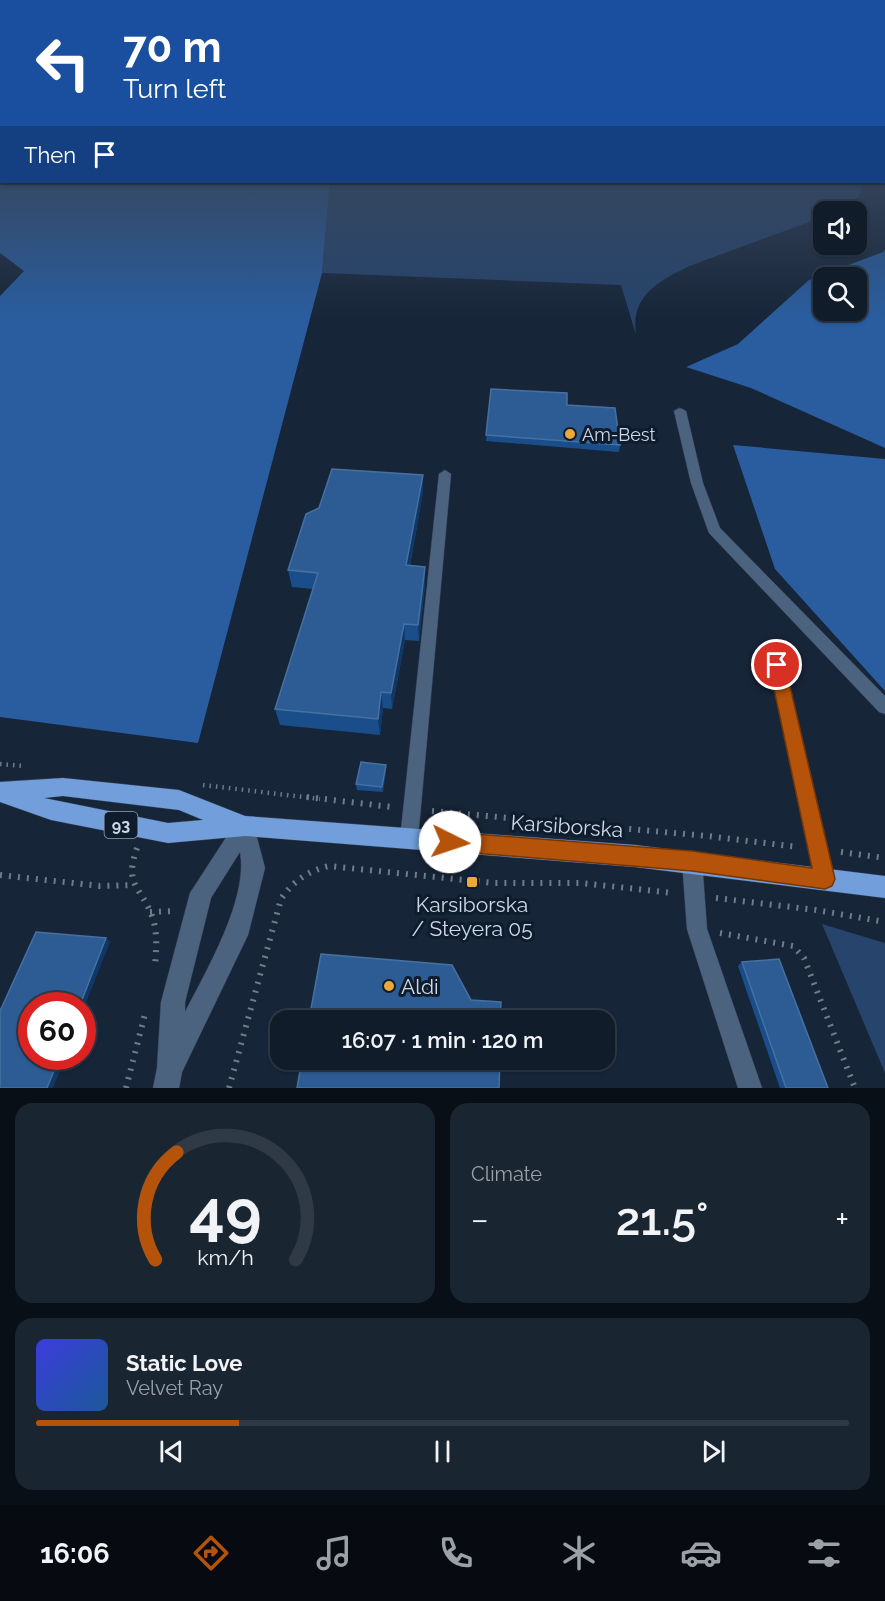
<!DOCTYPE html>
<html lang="en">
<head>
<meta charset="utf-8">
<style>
  body { margin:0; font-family:Raleway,sans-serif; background:#1a2532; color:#f1f3f6; height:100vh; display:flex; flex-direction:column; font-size:22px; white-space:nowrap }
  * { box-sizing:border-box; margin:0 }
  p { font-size:20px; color:#9ca1a8 }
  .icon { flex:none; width:33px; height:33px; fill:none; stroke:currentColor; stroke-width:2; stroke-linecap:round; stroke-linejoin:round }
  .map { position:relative; height:1088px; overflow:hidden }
  .sheet { display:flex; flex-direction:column; gap:15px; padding:15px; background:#090f17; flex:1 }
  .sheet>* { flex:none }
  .top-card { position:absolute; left:0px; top:0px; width:885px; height:183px; box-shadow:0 2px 4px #0004,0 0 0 2px #303a47; background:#1a4fa0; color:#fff; overflow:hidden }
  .tools { position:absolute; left:813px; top:201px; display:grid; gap:12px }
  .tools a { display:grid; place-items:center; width:54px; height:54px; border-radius:12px; background:#111c2a; box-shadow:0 2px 4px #0004,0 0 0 2px #303a47; font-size:30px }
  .speed { position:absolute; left:18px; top:992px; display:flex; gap:12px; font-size:30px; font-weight:700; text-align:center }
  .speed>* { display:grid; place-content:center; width:78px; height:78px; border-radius:50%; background:#111c2a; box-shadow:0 2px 4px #0004,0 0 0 2px #303a47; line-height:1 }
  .speed .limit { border:9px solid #d22; background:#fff; color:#111 }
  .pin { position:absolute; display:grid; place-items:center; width:51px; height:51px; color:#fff; margin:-26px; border:3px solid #fff; border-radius:50%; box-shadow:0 2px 6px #0007 }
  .me { position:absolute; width:66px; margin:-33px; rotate:94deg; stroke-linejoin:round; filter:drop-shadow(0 0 4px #0008) }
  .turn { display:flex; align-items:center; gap:21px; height:126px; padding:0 24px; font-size:27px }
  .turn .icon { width:78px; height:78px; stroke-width:2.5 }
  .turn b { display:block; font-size:42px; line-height:51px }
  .then { display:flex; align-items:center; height:57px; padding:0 24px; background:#0003; gap:12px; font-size:22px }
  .big { font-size:45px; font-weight:600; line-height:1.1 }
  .sheet .tile { flex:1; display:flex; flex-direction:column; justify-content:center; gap:9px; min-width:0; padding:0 21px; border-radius:18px; background:#1a2532 }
  .sheet .dial { align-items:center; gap:0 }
  .dial svg { height:156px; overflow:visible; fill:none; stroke:#303a47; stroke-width:7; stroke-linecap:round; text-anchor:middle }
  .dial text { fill:#f1f3f6; stroke:none }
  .song { display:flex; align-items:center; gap:18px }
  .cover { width:72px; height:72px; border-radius:9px; background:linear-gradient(135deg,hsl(240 70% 55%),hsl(210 70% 35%)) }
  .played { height:6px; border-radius:3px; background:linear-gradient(90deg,#b45309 25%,#303a47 25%) }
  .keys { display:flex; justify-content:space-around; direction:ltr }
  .heat { display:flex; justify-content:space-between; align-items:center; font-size:33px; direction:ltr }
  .sheet .tiles { flex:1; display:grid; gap:15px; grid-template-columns:1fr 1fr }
  .tile:last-child { grid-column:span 2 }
  .trip { position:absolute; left:270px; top:1010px; width:345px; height:60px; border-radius:18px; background:#111c2a; box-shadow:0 2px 4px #0004,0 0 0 2px #303a47; font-weight:600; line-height:60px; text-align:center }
  .tabs { display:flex; height:96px; justify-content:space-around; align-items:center; background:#070b11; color:#9ca1a8 }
  .tabs .icon { width:42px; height:42px }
  .tabs .on { color:#b45309 }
  .tabs b { font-size:27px; color:#f1f3f6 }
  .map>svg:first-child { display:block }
</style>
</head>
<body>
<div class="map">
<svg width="885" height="1088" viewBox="0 0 885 1088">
  <rect width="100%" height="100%" fill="#172538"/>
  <path fill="#26446c" d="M330 182H862C864 201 840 211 824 212L823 217 692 265C660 280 630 295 636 335L621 285 322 273Z
    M822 924 885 943V1073Z"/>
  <path fill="#295d9f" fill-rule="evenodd" d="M0 165 2 182H330L322 273 198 743 0 717V296L24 271 0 253Z
    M885 250V448L751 388 686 367 738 344 809 280 883 252ZM824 278H856V310H824Z
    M733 445 885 459V691L775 569Z"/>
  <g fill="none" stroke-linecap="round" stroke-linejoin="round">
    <defs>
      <path id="service" d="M680 408 686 411 703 483 720 528 885 696V714L879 712 709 533 691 483 674 411Z
        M445 470 451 474 418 839 416 846 409 848 402 846 400 839 439 474Z
        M777 659 783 660 785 665 835 879 832 886 825 889 818 886 815 879 769 665 771 660Z
        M692 851 699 854 702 861 707 929 762 1088H738L687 929 682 861 685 854Z"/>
      <path id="tertiary" d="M245 816 252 819 265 868 248 935 182 1072 179 1088H153L157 1068 161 1002 190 893 238 819ZM240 852C249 898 206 971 185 1012V1002L211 898Z"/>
      <path id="primary" d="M63 778 179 790 245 816 635 845 885 876V898L635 867 245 836 168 843 51 820 0 802V782ZM63 796 179 810 203 820 168 823 44 798Z"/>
    </defs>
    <use href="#service" stroke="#344254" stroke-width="1"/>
    <use href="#tertiary" stroke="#344254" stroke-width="1"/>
    <use href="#primary" stroke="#344254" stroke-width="1"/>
    <path stroke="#6f7c8b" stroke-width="4.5" stroke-dasharray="1.5 5" stroke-linecap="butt" d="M0 764 25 766
      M203 785 320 799"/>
    <path stroke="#6f7c8b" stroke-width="6" stroke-dasharray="2 7" stroke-linecap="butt" d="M307 797 392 807
      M432 811 707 836 798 847
      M137 848C123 887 142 886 153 919 158 935 156 951 155 967
      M841 852 885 858
      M0 875 100 886 132 885
      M716 898 816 910 885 922
      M150 912 174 911
      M720 933 793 946 804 958 855 1088
      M126 1088 146 1010
      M229 1088 281 899C293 881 308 871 329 866L494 883H581L673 893"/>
    <use href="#service" fill="#4c6380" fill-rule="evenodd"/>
    <use href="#tertiary" fill="#4c6380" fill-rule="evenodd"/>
    <use href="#primary" fill="#729fdc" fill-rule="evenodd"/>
  </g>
  <path fill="#1a4e8a" d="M491 389 567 405 620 445 619 452 486 441Z
    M423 475V492L410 566 425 567V584L419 641 405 640 392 709 383 708 380 735 280 725 275 709 313 589 292 587 288 570Z
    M386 770 383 792 357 790 356 784Z
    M742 962 828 1088H780L738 966Z"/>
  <path fill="#103765" d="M423 475V492L407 582 406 565Z
    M425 567V584L419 641 418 625Z
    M404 624 405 640 392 709 391 693Z
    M381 692 383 708 380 735 378 719Z
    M386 765V770L383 792 382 787Z
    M106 938 110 942 82 1013V1005H80Z
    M60 1056H66L53 1088H47Z"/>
  <path fill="#2d5c94" stroke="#4670a0" stroke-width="1.5" d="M491 389 567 393V405L615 408 620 445 486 435Z
    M332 469 423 475 406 565 425 567 418 625 404 624 391 693 381 692 378 719 275 709 318 573 288 570 306 514 319 508Z
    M361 762 386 765 382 787 356 784Z
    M36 932 106 938 80 1005H32V1056H60L47 1088H0V1011Z
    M321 954 452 965 471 1000 501 1002 500 1020H309Z
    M779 959 828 1088H786L742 962Z
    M302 1059H500L499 1088H297Z"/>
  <linearGradient id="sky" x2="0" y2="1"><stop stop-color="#0d141f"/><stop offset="0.52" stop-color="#36465e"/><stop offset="1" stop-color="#36465e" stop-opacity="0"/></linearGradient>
  <rect width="885" height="318" fill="url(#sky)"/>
  <path fill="#b45309" stroke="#753606" stroke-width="1.5" d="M777 659 783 661 785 665 835 879 832 886 825 889 692 871 450 851 443 848 441 842 443 835 450 832 692 851 812 868 769 665 772 661Z"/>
  <g fill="#eca93a" stroke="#0e1c2e" stroke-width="2">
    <circle cx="570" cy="434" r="6"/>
    <rect x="466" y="876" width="12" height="12" rx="3"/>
    <circle cx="389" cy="986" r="6"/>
  </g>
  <g text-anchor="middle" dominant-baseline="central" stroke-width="6" stroke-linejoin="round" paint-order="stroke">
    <rect fill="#0e1c2e" stroke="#95a0ae" stroke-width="1.5" x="104.5" y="812" width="33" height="26" rx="4.5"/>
    <g font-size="16" font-weight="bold" fill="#cfd9e5">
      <text x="121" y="825">93</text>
    </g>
    <g font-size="18" fill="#cfd9e5" stroke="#0e1c2e" text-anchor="start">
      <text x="582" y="434">Am-Best</text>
    </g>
    <g font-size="21" fill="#cfd9e5" stroke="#0e1c2e">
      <text transform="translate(567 826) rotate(4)">Karsiborska</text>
    </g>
    <g font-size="21" fill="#cfd9e5" stroke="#0e1c2e">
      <text x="472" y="904">Karsiborska<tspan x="472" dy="24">/ Steyera 05</tspan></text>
      <text x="401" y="986" text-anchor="start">Aldi</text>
    </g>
  </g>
</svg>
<div class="tools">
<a><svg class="icon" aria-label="sound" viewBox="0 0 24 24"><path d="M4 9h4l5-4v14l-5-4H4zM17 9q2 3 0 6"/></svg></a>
<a><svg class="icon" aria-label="search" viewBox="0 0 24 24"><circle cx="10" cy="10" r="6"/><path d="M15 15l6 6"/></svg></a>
</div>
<div class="speed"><div class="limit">60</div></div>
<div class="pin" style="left:777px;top:665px;background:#d93025"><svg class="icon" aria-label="arrive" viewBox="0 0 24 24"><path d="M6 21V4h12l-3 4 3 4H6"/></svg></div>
<svg class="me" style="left:450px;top:842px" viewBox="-20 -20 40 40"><circle r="19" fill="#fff"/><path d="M0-13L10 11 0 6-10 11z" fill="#b45309"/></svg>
<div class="trip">16:07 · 1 min · 120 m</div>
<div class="top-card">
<div class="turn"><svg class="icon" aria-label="left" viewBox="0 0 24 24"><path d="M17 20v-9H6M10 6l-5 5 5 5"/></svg><div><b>70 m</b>Turn left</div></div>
<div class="then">Then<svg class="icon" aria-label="arrive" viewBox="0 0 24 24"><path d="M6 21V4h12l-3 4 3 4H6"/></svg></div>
</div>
</div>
<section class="sheet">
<div class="tiles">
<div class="tile dial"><svg viewBox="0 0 100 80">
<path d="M14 69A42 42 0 1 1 86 69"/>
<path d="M14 69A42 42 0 0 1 25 14" stroke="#b45309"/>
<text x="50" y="56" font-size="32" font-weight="700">49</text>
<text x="50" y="72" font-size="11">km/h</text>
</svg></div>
<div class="tile"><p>Climate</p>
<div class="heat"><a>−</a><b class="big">21.5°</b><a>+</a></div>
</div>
<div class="tile">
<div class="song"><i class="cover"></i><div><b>Static Love</b><p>Velvet Ray</p></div></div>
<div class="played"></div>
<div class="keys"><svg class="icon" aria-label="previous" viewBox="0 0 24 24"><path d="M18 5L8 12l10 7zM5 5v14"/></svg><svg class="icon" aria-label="pause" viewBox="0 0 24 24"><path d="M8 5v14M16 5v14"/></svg><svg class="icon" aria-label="next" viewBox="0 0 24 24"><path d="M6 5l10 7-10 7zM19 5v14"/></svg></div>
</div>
</div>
</section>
<nav class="tabs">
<b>16:06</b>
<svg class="icon on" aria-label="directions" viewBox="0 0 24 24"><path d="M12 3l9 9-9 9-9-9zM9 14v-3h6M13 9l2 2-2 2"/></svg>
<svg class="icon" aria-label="music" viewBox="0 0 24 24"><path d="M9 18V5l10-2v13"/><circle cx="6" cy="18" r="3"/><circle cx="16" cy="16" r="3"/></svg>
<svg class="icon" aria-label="phone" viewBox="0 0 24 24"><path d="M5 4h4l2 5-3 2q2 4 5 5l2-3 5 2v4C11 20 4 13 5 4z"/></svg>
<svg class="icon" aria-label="climate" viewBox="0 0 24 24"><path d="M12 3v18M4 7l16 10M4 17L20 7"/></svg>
<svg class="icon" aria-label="car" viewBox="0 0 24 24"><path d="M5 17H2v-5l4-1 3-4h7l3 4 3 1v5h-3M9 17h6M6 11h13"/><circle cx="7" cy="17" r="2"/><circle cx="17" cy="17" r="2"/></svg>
<svg class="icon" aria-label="filters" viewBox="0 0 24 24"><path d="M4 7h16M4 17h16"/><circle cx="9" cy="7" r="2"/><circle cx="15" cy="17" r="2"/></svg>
</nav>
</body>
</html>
